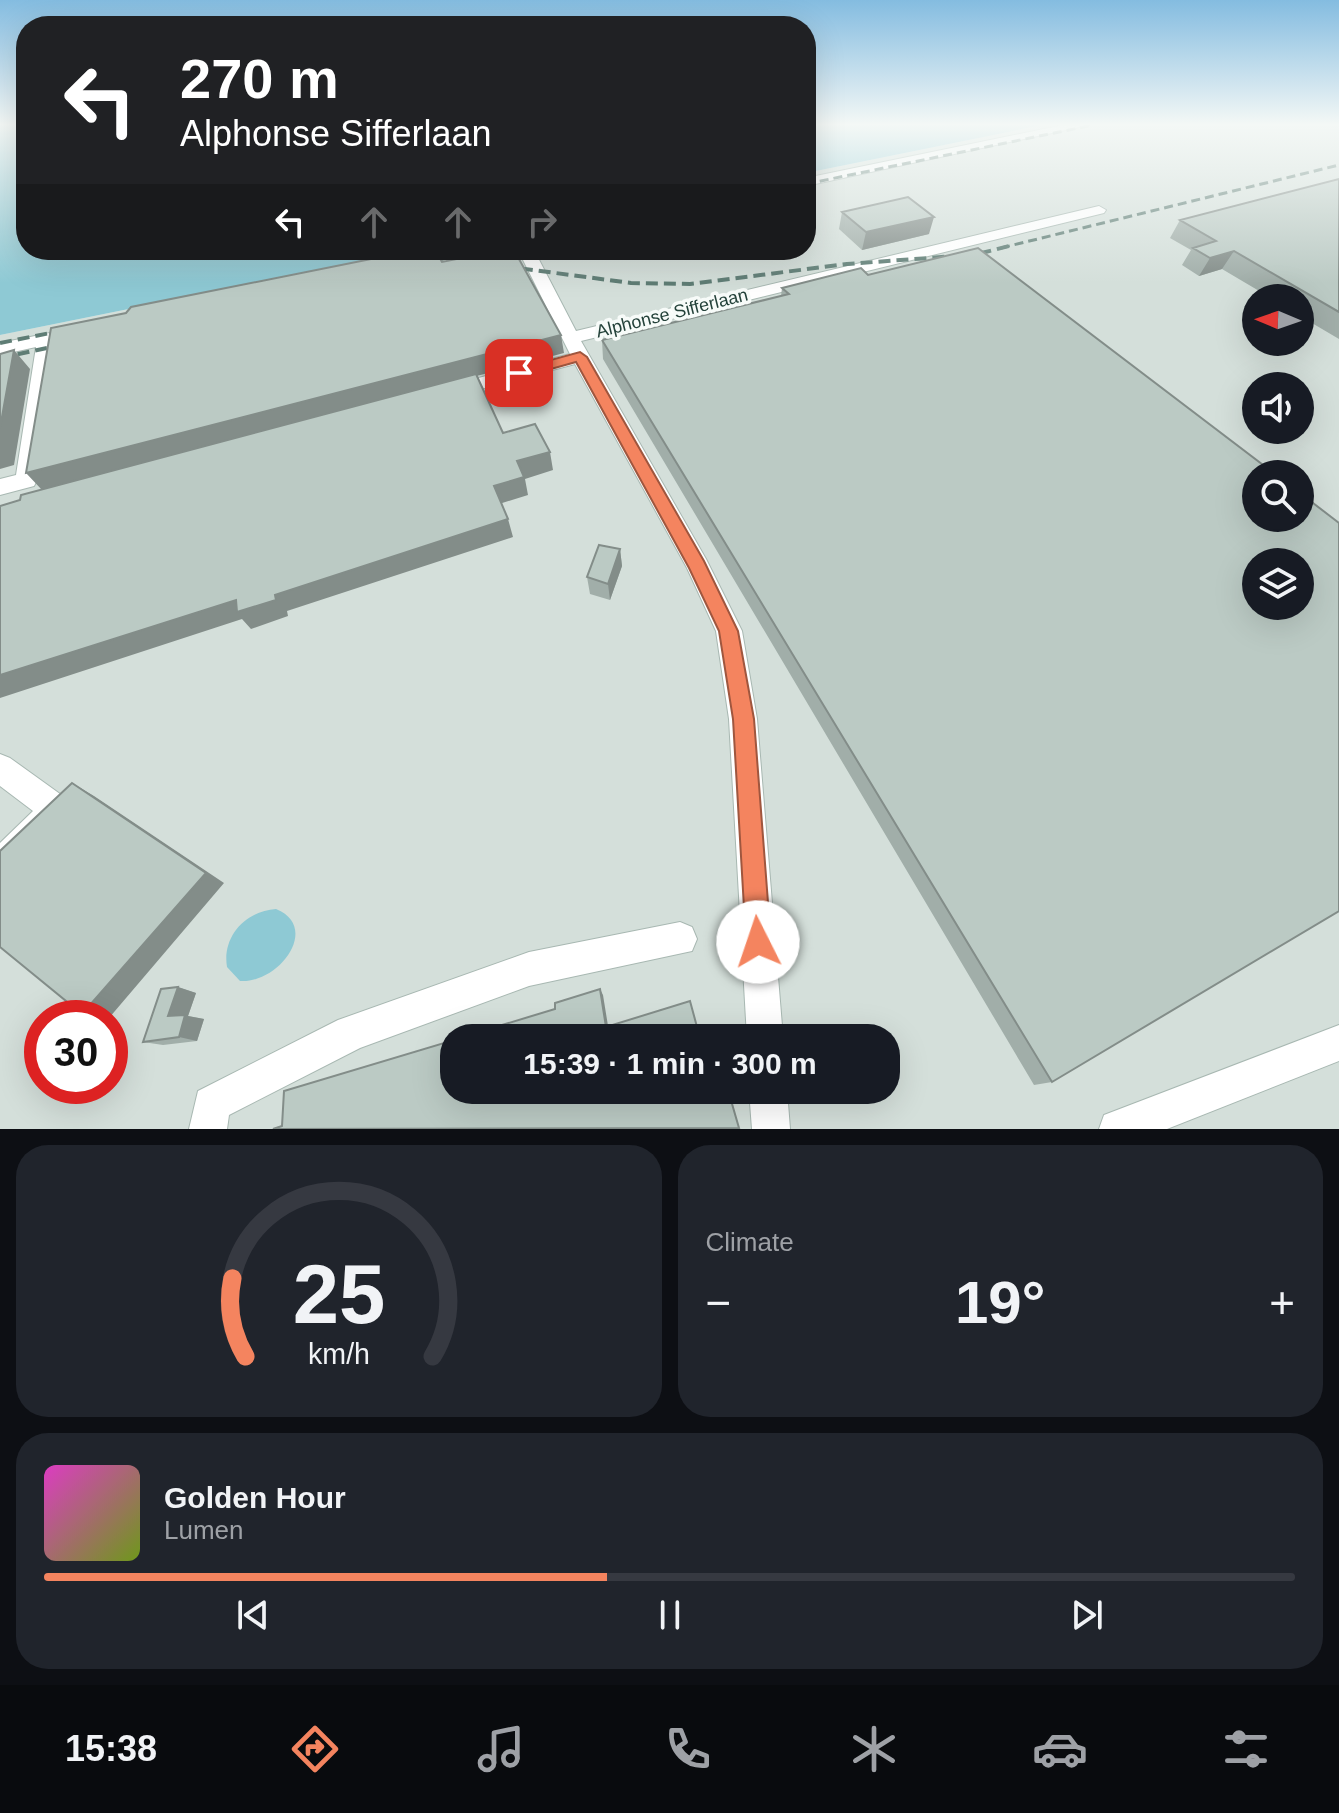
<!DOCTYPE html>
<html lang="en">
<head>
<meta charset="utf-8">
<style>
  body { margin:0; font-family:Helvetica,sans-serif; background:#20242c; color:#f1f3f6; height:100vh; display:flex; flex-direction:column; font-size:30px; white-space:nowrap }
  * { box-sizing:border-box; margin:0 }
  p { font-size:26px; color:#9ea1a6 }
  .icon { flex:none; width:44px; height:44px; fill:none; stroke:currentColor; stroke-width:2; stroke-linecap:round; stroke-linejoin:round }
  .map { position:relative; height:1129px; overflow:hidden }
  .panel { display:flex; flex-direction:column; gap:16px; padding:16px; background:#0d0f14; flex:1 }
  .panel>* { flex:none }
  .guide { position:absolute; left:16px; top:16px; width:800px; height:244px; border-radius:32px; box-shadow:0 8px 32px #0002; background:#202124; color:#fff; overflow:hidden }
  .needle { width:52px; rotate:272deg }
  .fabs { position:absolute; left:1242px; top:284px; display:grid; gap:16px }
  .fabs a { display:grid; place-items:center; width:72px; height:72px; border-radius:50%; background:#171b24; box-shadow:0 8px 32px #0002; font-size:40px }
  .speed { position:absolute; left:24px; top:1000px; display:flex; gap:16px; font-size:40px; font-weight:700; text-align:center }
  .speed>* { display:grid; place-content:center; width:104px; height:104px; border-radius:50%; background:#171b24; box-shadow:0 8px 32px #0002; line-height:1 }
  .speed .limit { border:12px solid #d22; background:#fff; color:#111 }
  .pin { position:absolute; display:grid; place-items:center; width:68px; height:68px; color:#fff; margin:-34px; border-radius:16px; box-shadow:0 4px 12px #0006 }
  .me { position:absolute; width:88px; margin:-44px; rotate:356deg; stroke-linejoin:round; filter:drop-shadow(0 0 6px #0008) }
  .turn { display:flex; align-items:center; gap:28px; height:168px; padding:0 32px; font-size:36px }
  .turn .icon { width:104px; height:104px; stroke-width:2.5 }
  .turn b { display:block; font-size:56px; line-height:68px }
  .lanes { display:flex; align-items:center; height:76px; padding:0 32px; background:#0003; justify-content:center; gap:40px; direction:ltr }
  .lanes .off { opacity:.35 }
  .big { font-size:60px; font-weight:700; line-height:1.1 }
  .panel .widget { flex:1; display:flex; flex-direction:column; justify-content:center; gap:12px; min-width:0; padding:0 28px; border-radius:32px; background:#20242c }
  .panel .dial { align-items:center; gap:0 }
  .dial svg { height:208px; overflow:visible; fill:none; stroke:#363941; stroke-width:7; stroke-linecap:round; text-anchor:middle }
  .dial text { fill:#f1f3f6; stroke:none }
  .song { display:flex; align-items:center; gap:24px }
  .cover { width:96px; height:96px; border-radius:12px; background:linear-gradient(135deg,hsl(310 70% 55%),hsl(80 70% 35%)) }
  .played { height:8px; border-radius:4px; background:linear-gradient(90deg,#f4845f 45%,#363941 45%) }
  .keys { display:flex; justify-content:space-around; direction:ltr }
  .heat { display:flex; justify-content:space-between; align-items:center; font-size:44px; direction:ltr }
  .panel .tiles { flex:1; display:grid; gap:16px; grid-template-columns:1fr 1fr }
  .widget:last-child { grid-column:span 2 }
  .trip { position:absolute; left:440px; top:1024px; width:460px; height:80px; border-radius:32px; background:#171b24; box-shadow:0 8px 32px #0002; font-weight:700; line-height:80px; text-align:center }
  .menu { display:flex; height:128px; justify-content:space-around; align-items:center; background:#090b0e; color:#9ea1a6 }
  .menu .icon { width:56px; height:56px }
  .menu .current { color:#f4845f }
  .menu b { font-size:36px; color:#f1f3f6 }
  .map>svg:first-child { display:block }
</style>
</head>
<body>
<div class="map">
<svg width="1339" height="1129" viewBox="0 0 1339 1129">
  <rect width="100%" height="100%" fill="#e6efeb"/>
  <path fill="#d4dfda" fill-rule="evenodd" d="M1042 125H1339V1129H0V335L421 250H806V173ZM1256 298H1300V342H1256ZM1256 386H1300V430H1256ZM1256 474H1300V518H1256ZM1256 562H1300V606H1256ZM42 1018H110V1086H42ZM454 1038H886V1090H454Z"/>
  <path fill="#8ec9d4" d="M0 125H26V250H421L0 335Z
    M806 125H1042L806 173Z
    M276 909C321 927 279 984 240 981L227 967C222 937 245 911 276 909Z"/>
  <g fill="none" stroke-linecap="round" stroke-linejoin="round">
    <defs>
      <path id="minor" d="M1063 125H1089L806 186V178Z
        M1099 206 1106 210 1104 213 581 341 706 559 742 631 757 719 783 1038H747L729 719 716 631 687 568 575 364 451 397 441 391 444 387 570 354 518 250H534L576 331Z
        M60 331 69 336 55 343 37 480 34 486 0 495V479L16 475 36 347 0 355V343Z
        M0 754 10 758 67 799 71 810 67 821 11 876 0 881V843L33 811 0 786Z
        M680 922 692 927 697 939 692 951 529 986 360 1048 229 1115 227 1129H189L198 1091 338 1020 529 952Z
        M1339 1025V1061L1167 1129H1099L1104 1115Z
        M749 1090H787L790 1129H752Z"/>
    </defs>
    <use href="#minor" stroke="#a8b8b2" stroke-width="2"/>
    <use href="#minor" fill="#fff" fill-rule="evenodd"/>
    <path stroke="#5f7d75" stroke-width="3" stroke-dasharray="9 5" stroke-linecap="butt" d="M806 184 1093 125
      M1001 248 1339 165"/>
    <path stroke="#5f7d75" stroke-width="4" stroke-dasharray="12 6" stroke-linecap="butt" d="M962 258 1009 246
      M417 264 484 250
      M503 266 631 283 690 284 847 264 956 256
      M0 343 70 329
      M0 358 70 343"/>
  </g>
  <path fill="#a1aea9" d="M1339 179V339L1300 316V298H1271L1222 269 1199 276 1182 265 1191 250 1170 238 1180 220Z
    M842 212 929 234 862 250 839 229Z
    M861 268 1052 1082 1034 1085 603 359 602 340 781 296 782 288Z
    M620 549 622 566 610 600 590 594 587 577Z
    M178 987 196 993 188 1016 204 1019 197 1041 163 1045 143 1042Z"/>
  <path fill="#838d89" d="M934 217 929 234 862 250 866 232Z
    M1234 251 1222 269 1199 276 1210 258Z
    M561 335 564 353 42 490 26 473Z
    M14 350 30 369 14 465 0 469V428Z
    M550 452 553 470 525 479 528 495 499 504 494 486 517 461Z
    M508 519 513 537 287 611 288 616 251 629 242 619 0 698V675L236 600 275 595Z
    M620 549 622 566 610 600 608 584Z
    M72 783 94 796 224 883 109 1018H102L82 1014Z
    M178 987 196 993 188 1016 204 1019 197 1041 179 1037 168 1016Z
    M600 989 603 995 609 1032 606 1027Z"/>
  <path fill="#bbcac4" stroke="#838d89" stroke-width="2" fill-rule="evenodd" d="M1339 179V312L1234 251 1210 258 1193 248 1216 241 1180 220Z
    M908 197 934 217 866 232 842 212Z
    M978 248 1275 474H1256V518H1300V493L1339 523V911L1052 1082 602 340 789 294 782 288 861 268 868 275ZM1256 562H1300V606H1256Z
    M416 250H435L442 262 502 250H514L561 335 26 473 51 328 126 313 131 307Z
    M14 350 0 428V354Z
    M476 374 503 433 535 424 550 452 517 461 524 477 494 486 508 519 275 595 276 600 237 612 236 600 0 675V506L20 500 21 495Z
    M599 545 620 549 608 584 587 577Z
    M72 783 206 873 82 1014 0 947V851Z
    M178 987 168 1016 185 1015 179 1037 143 1042 161 989Z
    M600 989 606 1027 690 1001 700 1038H459L555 1009V1003Z
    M454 1040V1090H728L739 1128 273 1129 282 1126 284 1091Z"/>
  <linearGradient id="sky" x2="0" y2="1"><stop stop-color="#84bce0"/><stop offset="0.44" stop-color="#f4f8f6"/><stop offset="1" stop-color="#f4f8f6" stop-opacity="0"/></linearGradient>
  <rect width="1339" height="283" fill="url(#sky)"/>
  <path fill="#f4845f" stroke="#9f563e" stroke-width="2" d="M580 352 587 357 704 561 738 631 754 719 771 942 767 951 758 955 749 951 746 942 733 719 719 631 689 568 576 362 519 378 512 373 514 370Z"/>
  <g text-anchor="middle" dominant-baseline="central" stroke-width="7" stroke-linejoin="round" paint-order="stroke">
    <g font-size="18" fill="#24423a" stroke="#f7fbf9">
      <text transform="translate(672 313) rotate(-14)">Alphonse Sifferlaan</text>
    </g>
  </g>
</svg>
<div class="fabs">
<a><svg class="needle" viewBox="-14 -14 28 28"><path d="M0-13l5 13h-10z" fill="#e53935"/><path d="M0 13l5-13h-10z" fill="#9ea1a6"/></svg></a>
<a><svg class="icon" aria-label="sound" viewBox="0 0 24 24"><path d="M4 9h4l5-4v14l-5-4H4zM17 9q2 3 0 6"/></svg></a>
<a><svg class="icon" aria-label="search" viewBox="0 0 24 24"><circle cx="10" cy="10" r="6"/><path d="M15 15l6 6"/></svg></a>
<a><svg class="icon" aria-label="layers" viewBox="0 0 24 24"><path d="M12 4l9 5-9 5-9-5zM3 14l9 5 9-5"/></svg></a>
</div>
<div class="speed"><div class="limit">30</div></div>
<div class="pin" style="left:519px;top:373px;background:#d93025"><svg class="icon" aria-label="arrive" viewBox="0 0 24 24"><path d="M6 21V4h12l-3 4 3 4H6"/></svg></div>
<svg class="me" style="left:758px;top:942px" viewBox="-20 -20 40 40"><circle r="19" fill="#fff"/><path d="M0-13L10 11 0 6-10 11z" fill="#f4845f"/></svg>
<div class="trip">15:39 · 1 min · 300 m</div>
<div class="guide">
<div class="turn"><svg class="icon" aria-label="left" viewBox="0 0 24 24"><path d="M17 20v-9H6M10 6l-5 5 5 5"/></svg><div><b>270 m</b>Alphonse Sifferlaan</div></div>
<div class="lanes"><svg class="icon" aria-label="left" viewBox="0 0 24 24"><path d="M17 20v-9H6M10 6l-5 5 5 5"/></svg><svg class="icon off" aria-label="ahead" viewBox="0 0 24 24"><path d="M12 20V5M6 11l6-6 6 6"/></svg><svg class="icon off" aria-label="ahead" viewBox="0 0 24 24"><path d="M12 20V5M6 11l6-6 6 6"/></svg><svg class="icon off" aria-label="right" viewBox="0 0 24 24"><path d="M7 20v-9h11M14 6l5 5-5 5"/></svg></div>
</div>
</div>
<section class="panel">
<div class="tiles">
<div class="widget dial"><svg viewBox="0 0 100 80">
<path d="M14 69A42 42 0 1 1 86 69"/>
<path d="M14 69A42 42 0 0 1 9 39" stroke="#f4845f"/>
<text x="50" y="56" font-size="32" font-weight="700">25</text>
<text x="50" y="72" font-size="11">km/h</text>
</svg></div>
<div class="widget"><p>Climate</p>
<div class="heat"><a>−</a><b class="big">19°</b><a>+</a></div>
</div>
<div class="widget">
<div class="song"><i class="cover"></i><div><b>Golden Hour</b><p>Lumen</p></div></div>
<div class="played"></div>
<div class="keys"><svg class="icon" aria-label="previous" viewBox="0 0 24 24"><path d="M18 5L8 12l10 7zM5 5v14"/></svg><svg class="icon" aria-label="pause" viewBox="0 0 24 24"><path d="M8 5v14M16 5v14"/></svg><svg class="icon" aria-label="next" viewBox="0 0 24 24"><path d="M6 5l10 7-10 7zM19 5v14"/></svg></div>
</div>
</div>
</section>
<nav class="menu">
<b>15:38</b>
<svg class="icon current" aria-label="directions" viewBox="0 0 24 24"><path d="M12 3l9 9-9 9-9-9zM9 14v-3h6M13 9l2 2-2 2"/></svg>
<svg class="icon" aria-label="music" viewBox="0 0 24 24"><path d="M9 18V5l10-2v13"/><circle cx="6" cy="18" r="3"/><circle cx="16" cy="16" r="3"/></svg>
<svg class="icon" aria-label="phone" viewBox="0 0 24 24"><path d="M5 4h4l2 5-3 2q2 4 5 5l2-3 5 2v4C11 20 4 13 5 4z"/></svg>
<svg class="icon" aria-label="climate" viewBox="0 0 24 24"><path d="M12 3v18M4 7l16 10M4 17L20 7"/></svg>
<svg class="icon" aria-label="car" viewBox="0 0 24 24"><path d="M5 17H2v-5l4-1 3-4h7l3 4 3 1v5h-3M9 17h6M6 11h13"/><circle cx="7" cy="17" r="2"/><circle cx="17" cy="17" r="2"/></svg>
<svg class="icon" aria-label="filters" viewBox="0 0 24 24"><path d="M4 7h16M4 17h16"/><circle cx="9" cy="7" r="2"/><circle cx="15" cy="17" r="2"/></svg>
</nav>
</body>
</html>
